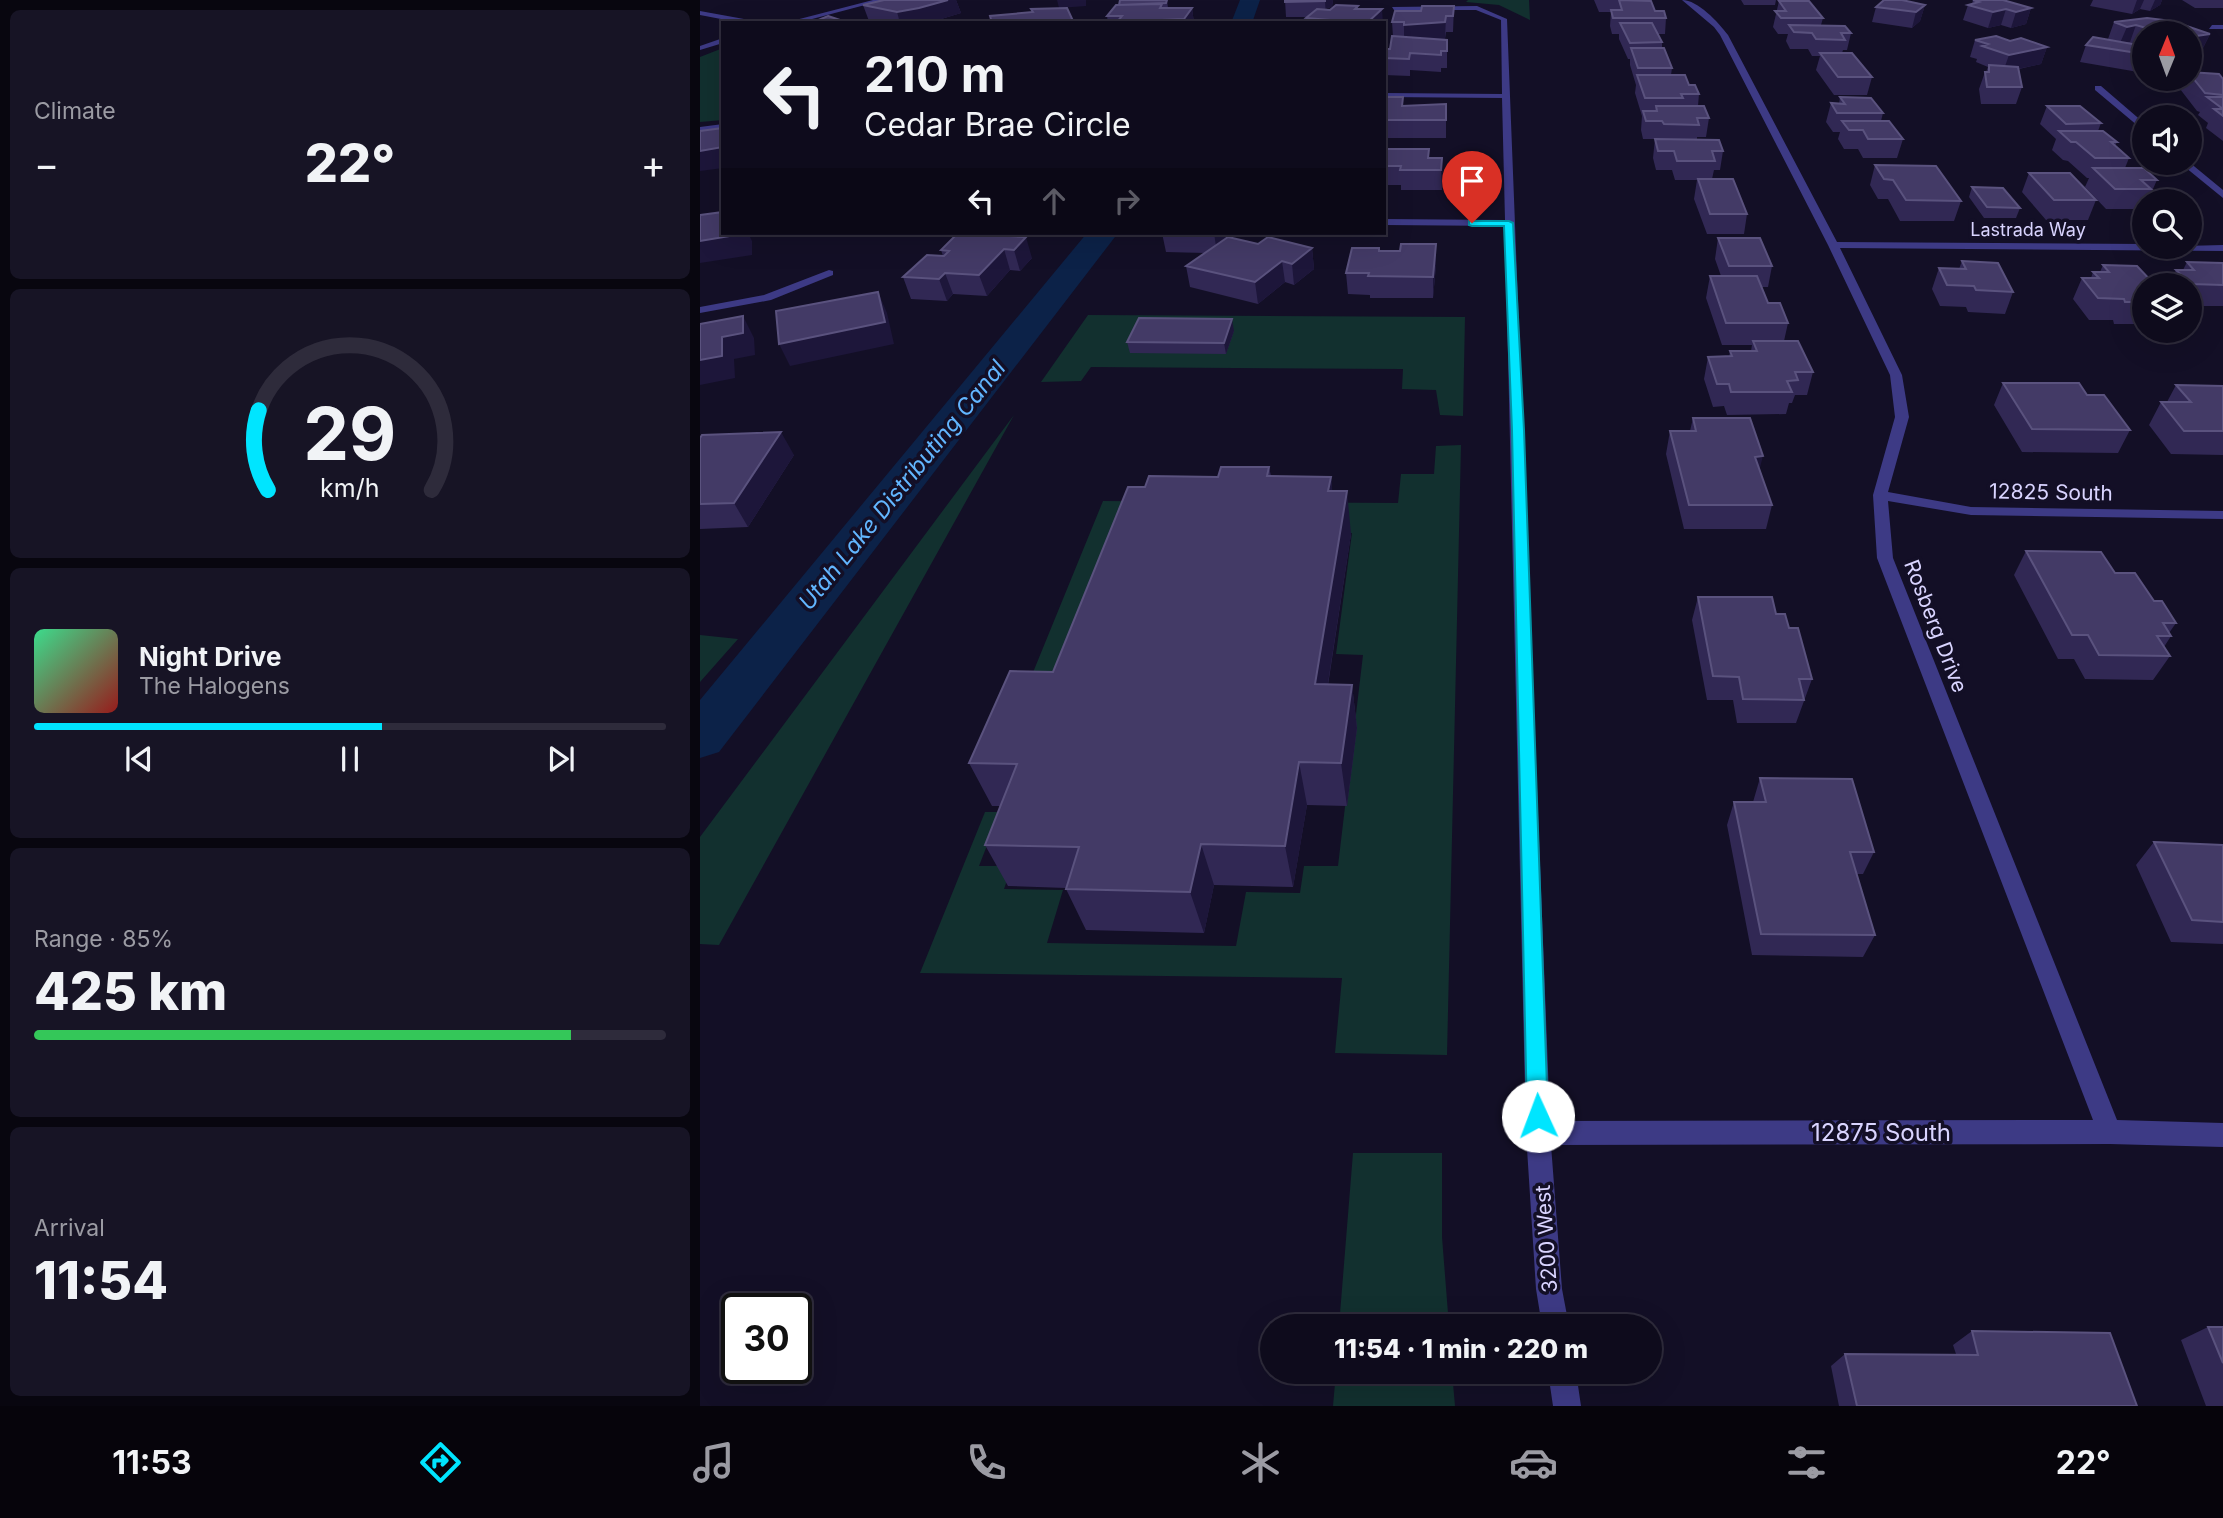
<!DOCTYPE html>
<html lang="en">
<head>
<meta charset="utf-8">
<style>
  body { margin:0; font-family:Inter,sans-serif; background:#171425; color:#f1f3f6; height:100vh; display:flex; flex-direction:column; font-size:26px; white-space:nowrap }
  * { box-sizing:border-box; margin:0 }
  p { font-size:23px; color:#9b9ba3 }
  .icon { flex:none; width:38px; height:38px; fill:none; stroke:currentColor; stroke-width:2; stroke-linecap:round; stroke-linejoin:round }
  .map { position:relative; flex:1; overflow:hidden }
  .side { display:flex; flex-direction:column; gap:10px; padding:10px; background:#08060f; width:700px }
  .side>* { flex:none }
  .top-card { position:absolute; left:21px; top:21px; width:665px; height:214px; border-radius:0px; box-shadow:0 7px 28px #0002,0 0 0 2px #2e2b3b; background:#0e0b1c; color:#f1f3f6; overflow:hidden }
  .needle { width:46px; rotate:1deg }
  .buttons { position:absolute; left:1432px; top:21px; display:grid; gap:14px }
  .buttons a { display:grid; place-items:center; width:70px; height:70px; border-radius:50%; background:#0e0b1c; box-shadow:0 7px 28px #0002,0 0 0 2px #2e2b3b; font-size:35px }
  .speed { position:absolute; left:21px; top:1293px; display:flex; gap:14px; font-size:35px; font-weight:700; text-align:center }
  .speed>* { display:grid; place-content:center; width:91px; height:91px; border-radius:50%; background:#0e0b1c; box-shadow:0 7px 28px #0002,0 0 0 2px #2e2b3b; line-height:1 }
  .speed .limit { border:4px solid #111; border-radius:10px; background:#fff; color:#111 }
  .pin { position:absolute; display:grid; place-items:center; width:60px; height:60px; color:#fff; margin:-72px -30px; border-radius:50% 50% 50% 0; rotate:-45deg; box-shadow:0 0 7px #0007 }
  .pin .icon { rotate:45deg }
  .me { position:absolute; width:77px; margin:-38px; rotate:358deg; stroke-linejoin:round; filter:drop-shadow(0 0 5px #0008) }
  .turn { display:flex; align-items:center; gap:24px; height:147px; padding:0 28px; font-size:32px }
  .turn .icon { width:91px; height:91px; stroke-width:2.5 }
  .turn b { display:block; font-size:49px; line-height:60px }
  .lanes { display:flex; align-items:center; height:66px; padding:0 28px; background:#0003; justify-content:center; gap:35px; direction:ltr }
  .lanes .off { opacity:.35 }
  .big { font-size:52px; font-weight:800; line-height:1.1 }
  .side .widget { flex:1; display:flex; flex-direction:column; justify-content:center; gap:10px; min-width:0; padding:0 24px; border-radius:10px; background:#171425 }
  .side .dial { align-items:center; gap:0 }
  .dial svg { height:182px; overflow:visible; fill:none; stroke:#2e2b3b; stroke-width:7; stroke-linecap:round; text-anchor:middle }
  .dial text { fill:#f1f3f6; stroke:none }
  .song { display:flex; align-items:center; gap:21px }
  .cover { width:84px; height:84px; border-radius:10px; background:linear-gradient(135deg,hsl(150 70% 55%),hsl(0 70% 35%)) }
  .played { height:7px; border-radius:4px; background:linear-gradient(90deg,#00e5ff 55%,#2e2b3b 55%) }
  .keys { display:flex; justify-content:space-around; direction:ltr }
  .heat { display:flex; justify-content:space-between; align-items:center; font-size:38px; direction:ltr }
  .charge { height:10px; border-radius:5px; background:linear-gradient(90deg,#34c759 85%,#2e2b3b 0) }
  .trip { position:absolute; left:560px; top:1314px; width:402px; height:70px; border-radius:35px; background:#0e0b1c; box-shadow:0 7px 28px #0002,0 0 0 2px #2e2b3b; font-weight:800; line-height:70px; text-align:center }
  .tabs { display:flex; height:112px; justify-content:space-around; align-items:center; background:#06040b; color:#9b9ba3 }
  .tabs .icon { width:49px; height:49px }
  .tabs .selected { color:#00e5ff }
  .tabs b { font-size:32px; color:#f1f3f6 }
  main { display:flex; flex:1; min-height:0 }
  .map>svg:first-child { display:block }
</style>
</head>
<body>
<main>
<section class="side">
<div class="widget"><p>Climate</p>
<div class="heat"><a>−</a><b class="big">22°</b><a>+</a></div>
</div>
<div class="widget dial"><svg viewBox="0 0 100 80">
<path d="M14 69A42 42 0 1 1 86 69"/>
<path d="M14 69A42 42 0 0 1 10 34" stroke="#00e5ff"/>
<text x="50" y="56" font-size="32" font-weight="700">29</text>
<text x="50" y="72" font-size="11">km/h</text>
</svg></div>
<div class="widget">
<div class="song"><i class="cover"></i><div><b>Night Drive</b><p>The Halogens</p></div></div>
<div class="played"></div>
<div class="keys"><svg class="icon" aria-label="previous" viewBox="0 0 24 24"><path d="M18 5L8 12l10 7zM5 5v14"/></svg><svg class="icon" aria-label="pause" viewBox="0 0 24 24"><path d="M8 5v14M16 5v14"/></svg><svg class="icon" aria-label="next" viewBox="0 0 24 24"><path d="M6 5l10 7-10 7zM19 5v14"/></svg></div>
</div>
<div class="widget"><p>Range · 85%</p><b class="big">425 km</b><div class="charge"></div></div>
<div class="widget"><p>Arrival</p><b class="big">11:54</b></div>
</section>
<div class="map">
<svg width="1523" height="1406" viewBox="0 0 1523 1406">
  <rect width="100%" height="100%" fill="#130f26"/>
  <path fill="#12302f" d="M768 0H829L830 20 799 5 766 2Z
    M23 48V120L0 122V57Z
    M388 315 765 317 763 416 740 415 736 390 702 389 703 369 391 367 381 381 341 382Z
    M314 415 19 945 0 944V837Z
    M761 445 747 1055 635 1053 642 978 220 973 285 812H300L279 866H312L304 889 363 890 347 943 536 946 546 892 600 893 604 866H638L663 655 636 654 652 533H644L345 714H316L403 501 698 503 701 474H734L736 446Z
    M0 635 38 639 0 682Z
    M653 1153H742V1237L749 1326H639Z
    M636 1372H752L755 1406H633Z"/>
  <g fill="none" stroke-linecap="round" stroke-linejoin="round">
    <path fill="#0c2248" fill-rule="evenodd" d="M540 0H560L552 23H531Z
      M387 233H418L19 752 0 758V700Z"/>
    <path fill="#3d3a85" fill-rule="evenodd" d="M173 0H184L97 23H84Z
      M982 0C998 0 1018 22 1028 35L1137 242 1444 244V247L1523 245V251L1140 248 1202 375 1209 417 1188 492 1271 507 1523 511V519L1271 515 1188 501 1193 558 1417 1120 1523 1123V1147L1410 1144 851 1145 862 1289 869 1326H842L836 1289 826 1133 805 226 684 225V219L805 220 802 98 684 97V93L802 94 801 20 776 10H694L692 7 777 6 807 19 850 1121 1393 1120 1177 558 1173 495 1195 417 1190 375 1128 245 1020 35 1014 27Z
      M0 11 55 21 58 23H42L0 15Z
      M1512 25H1523V29H1509Z
      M23 38V43L0 50V46Z
      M1395 86H1401L1444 123V131L1395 90Z
      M23 124V130L0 133V127Z
      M1489 162 1523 190V198L1480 163Z
      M129 270 133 271V275L71 300 0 313V307L64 295Z
      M848 1372H876L881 1406H853Z"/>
  </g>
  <path fill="#312854" d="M184 0H256L261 13 228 23H176L169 21 163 5Z
    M467 0 468 8H492L494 23H408L407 16 416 5Z
    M585 0H633L632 7 627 8V10L658 6V9L683 23H606V18L607 17H586Z
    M894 0H939L966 18 965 34H958L962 42V48L972 68 971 75 989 85 999 94 998 106 1009 118 1006 137H997V140L1023 151 1020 170H1014L1012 179 1047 214 1044 234H1007L994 199 997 180H975L972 170H956L953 158 955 139H960H943L941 130 942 116 935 93 936 85 930 65V59H928L919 39V34H912L910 26 911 12H899Z
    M1041 0H1076L1075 5H1044Z
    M1273 0H1310H1303L1331 8 1326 24 1311 28 1301 25 1288 28 1263 20 1268 5 1272 4Z
    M1393 0H1462L1460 5 1450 11 1440 9 1432 14 1390 6Z
    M1482 0H1523V8H1495Z
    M1079 1 1123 18 1121 25 1151 33 1147 50H1143L1142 53 1172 77 1167 95H1134L1116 70 1120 56H1112L1108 49H1090L1086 41 1088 34H1078L1073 27Z
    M1225 5 1220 21 1212 28 1172 22 1176 7Z
    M754 6 753 32H746L745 39H735L747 40V68H741V72L710 70V76L684 75V49H690L693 37 692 22 721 11Z
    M1414 22 1510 34 1502 50 1489 33H1444V73L1380 62 1386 45 1413 41 1408 39Z
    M1275 40 1310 41 1347 47 1341 64 1319 69 1322 87 1316 104H1281L1279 89 1285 72H1286L1288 67 1276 62 1277 59 1270 57Z
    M1489 72 1523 79V141L1506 128 1508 123 1498 115 1500 112 1497 111 1480 89 1485 79H1489Z
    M684 97 703 106 746 104V138H684Z
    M1140 97 1183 113 1181 121 1203 139 1197 158H1163L1158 149H1144L1138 139 1140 132H1133L1126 122 1131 103 1139 104Z
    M1347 106 1401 123 1398 131 1417 142 1415 146 1429 158 1425 168 1457 180 1448 200 1444 201V205L1442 209H1406L1385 187 1389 178H1387L1368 161 1363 160 1352 150 1356 139 1340 124Z
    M684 149 729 158H742V190H701V185H684Z
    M1175 165 1261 201 1254 221H1200L1188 199H1178L1170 185Z
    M1329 173 1396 200 1388 220H1346L1322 192Z
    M1272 187 1320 208 1316 218H1284L1269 197Z
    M263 233H300L291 235 332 258 320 271 310 270 287 296 253 294 247 301 211 299 203 277 243 256 241 250 265 234Z
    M462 233H530L526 238 558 244 612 248 614 269 594 285 585 282 558 304 490 287 486 266 505 253 466 252Z
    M1018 238 1072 266 1068 287H1061L1068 303 1088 323 1084 341 1113 372 1107 395H1095L1092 403H1089L1086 414 1027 415 1024 406 1013 407 1004 379 1008 357H1029L1030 351H1051L1052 345H1022L1006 298 1010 276H1021L1015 259Z
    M736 244V265L733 298H670V295L648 294 646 273 679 248V251H700Z
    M1262 261 1313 292 1305 314 1268 312 1266 307 1240 306 1232 289 1239 268 1259 269Z
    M1487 262 1523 263V306H1489V285H1469L1476 270H1483Z
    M1403 265 1444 285V324H1414L1413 320H1389L1373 299 1382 278H1391L1393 272H1400Z
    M534 331 526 354 430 353 427 342Z
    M1303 383 1387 395 1430 430 1418 453 1322 452 1294 405Z
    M1476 385 1523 386V455L1471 454 1449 425 1461 402H1467Z
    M993 418 1060 470 1072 505 1066 529H984L966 454 970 431H990Z
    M0 438 94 455 48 527 0 529Z
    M569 467 571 476 631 477 632 491 651 534 628 685H652L657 728 647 806 607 805 593 887 514 885 504 933 386 930 366 889V888L308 886 285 845 300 806H292L269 763 353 672 445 487 518 477Z
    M1326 551 1415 573 1454 601 1476 623 1469 633 1471 636 1464 647 1470 656 1453 680 1385 679 1374 659H1358L1314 575Z
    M998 597 1076 614 1089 628 1112 679 1096 723H1037L1033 700H1007L992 620Z
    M1060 778 1174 852 1163 874H1157L1175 935 1163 957 1052 955 1027 825 1034 802H1053Z
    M1454 842 1523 845V944L1471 942 1436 865Z
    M1508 1327H1523V1406H1506L1481 1340Z
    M1272 1331 1437 1406H1139L1131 1366 1145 1354H1256L1253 1345Z"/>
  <path fill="#1d163a" d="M248 0H256L261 13 228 23H200L197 12Z
    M357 0H386V6L359 8Z
    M624 0H633L632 7 627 8 626 17 625 1Z
    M1437 0H1444L1440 9 1432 14Z
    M1455 0H1462L1460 5 1450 11Z
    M1225 5 1220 21 1212 28 1216 12Z
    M492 8 494 23H484V19Z
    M1331 8 1326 24 1311 28 1316 12Z
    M682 9 683 23H667Z
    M1306 9 1301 25 1288 28 1293 12Z
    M746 16 745 39 704 42V25Z
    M1436 25 1430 42 1420 43 1427 27Z
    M1510 34 1502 50 1489 52V37Z
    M1347 47 1341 64 1303 72 1309 55Z
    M23 147V168L0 171V151Z
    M742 158 743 177 742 190 741 170Z
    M42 233H48L52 241V255L0 263V241Z
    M271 233H300L273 240Z
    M514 233H530L517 253Z
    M326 237 332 258 320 271 314 250Z
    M736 244V265L733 298V277Z
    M612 248 614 269 594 285 592 264Z
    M304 249 310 270 287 296 279 275Z
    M582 261 585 282 558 304 555 282Z
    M245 273 253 294 247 301 239 279Z
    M178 292 187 313 194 344 90 366 79 344Z
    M43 316 54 338 55 355 34 359 35 378 0 385V360Z
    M532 319 534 331 526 354 524 343Z
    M81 432 94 455 48 527 34 503Z
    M1063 456 1057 479 1055 457Z
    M631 477 635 520 628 491Z
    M647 491 651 534 621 728 615 684Z
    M652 685 657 728 647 806 641 763Z
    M599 762 607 805 593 887 585 846Z
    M501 844 514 885 504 933 490 892Z"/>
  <path fill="#433a66" stroke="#5a527e" stroke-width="2" d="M184 0H248L219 8 197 12 163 5Z
    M420 0H467L466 3 419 5Z
    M585 0H625V1L585 2Z
    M919 0 951 1 955 11H964L966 18H913L911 10H922Z
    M1184 0H1202L1225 5 1216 12 1176 7Z
    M1273 0H1303L1331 8 1316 12 1306 9 1293 12 1268 5 1279 2Z
    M1079 1H1109L1123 18H1081L1075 11H1086Z
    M462 4 460 8H492L484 19 417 22 422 16H407L416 5Z
    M636 5 658 6 655 9H682L667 23 606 18 617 9 630 10Z
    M722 6H754L753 16H746L745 22 704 25V22H692L695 11H721Z
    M367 8 374 23H332V21L322 23H292L290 16 333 12 331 9Z
    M128 16 149 23H111Z
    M1447 18 1472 21 1510 34 1489 37V33H1463L1436 25 1427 27 1414 22Z
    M102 20 109 23H92Z
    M920 23H952L962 42 930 43Z
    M1089 25 1145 26 1151 33H1141L1145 40 1116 39 1112 33 1094 32Z
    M692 36 747 40V51H741V55L710 53 709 59 684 58V49H690Z
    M1296 36 1310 41 1321 38 1347 47 1309 55 1282 46 1288 44 1275 40Z
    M1393 37 1444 46V54L1386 45Z
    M931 48H964L972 68H938Z
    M1120 53H1152L1172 77H1138Z
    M1289 65 1318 67 1322 87H1287L1285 72H1289Z
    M1489 72 1519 74 1523 79V95L1505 93 1489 73Z
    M937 75H985L989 85H995L999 94H981L983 98H945Z
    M684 97H703L702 106 746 104V120H684Z
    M1140 97 1171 98 1183 113H1137L1131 103 1145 104Z
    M1507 97H1523V109Z
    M956 106H1004L1009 118H997L999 125 964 124 962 121H946L943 111H957Z
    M1347 106H1380L1401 123 1366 124Z
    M1514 109H1523V116Z
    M1142 121H1189L1203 139H1168L1163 130H1149Z
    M23 128V147L0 151V131Z
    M1359 131H1403L1417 142H1411L1429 158H1395L1376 142H1371Z
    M955 139 1019 140 1023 151H1012L1015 161H977L974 151H958Z
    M684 149H729L728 158H742L741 170H700L701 166H684Z
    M1175 165 1236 166 1261 201 1206 200 1193 180 1184 179Z
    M1393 168H1444L1457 180H1441L1451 189H1415Z
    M1329 173H1370L1396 200H1354Z
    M998 179H1033L1047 214H1010Z
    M1272 187 1303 188 1320 208 1287 207Z
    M23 212V233H42V234L0 241V215Z
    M258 233 326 237 314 250 304 249 279 275 245 273 239 279 203 277 227 255 244 256 249 251 241 250Z
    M528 237 558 244 568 237 612 248 592 264 582 261 555 282 486 266Z
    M1018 238H1060L1072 266H1029Z
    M701 244H736L733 277 668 276 669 273H646L652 248H679V251H700Z
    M1262 261 1298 263 1313 292 1276 290 1274 286 1247 285 1239 268 1266 269Z
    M1487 262 1523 263V285L1491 284 1476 270H1494Z
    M1403 265 1437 266 1455 285H1444V302H1425L1424 299 1398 298 1382 278H1399L1393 272H1409Z
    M1010 276H1057L1068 303H1080L1088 323H1026Z
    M178 292 185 322 79 344 76 311Z
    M43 316V333L22 337V356L0 360V324Z
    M439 318 532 319 524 343 427 342Z
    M1053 341H1098L1113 372H1095L1098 380 1087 381 1092 392H1031L1029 384H1017L1008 357 1032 356 1030 351H1057Z
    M1303 383H1379L1387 395H1404L1430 430 1332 429Z
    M1476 385 1523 386V431H1484L1461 402H1491Z
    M993 418H1050L1063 456 1055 457 1072 505H989L970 431H996Z
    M81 432 34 503 0 504V438L2 435Z
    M521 467H569L567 476 631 477 628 491H647L615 684 652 685 641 763 599 762 585 846 501 844 490 892 366 889 379 847 285 845 317 764 269 763 310 671 353 672 428 487H445L449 476 518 477Z
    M1326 551 1401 552 1415 573H1435L1454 601H1462L1476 623H1463L1471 636H1457L1470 656 1399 655 1388 635H1372Z
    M998 597H1072L1076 614H1085L1089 628H1098L1112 679H1099L1104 700 1043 699 1039 677 1013 676Z
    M1060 778 1152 779 1174 852H1150L1175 935 1061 934 1034 802H1066Z
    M1454 842 1523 845V922L1492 920Z
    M1508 1327H1523V1363Z
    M1272 1331 1410 1333 1437 1406H1157L1145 1354 1278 1355Z"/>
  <path fill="#00e5ff" stroke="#0095a6" stroke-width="2" d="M769 221H809L813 223 824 430 848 1116 845 1124 838 1127 830 1124 827 1116 812 430 804 226H772L769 225Z"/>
  <g text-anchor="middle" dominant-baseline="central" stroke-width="7" stroke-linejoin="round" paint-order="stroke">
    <g font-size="18" fill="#d9d4ff" stroke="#130f26">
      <text x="1328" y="229">Lastrada Way</text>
    </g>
    <g font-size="21" fill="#d9d4ff" stroke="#130f26">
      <text transform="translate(1351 492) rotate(1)">12825 South</text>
      <text transform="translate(1236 626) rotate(69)">Rosberg Drive</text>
      <text transform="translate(846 1239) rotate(-94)">3200 West</text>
    </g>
    <g font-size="23" font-style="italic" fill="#62b6ff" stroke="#130f26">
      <text transform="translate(202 485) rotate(-51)">Utah Lake Distributing Canal</text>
    </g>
    <g font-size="24" fill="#d9d4ff" stroke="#130f26">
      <text x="1181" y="1132">12875 South</text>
    </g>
  </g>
</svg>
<div class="buttons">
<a><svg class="needle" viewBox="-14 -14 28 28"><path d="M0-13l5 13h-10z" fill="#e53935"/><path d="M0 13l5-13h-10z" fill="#9b9ba3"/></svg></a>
<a><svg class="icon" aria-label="sound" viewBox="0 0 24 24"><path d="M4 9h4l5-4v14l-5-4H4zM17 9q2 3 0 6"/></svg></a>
<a><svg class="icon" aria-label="search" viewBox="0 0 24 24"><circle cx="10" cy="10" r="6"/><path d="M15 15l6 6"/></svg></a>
<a><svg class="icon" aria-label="layers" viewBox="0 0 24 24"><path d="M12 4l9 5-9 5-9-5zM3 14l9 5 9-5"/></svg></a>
</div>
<div class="speed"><div class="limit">30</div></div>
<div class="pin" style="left:772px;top:223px;background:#d93025"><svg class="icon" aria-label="arrive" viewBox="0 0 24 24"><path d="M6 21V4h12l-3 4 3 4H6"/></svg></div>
<svg class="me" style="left:838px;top:1116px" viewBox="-20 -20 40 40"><circle r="19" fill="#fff"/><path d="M0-13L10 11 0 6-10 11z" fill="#00e5ff"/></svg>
<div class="trip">11:54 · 1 min · 220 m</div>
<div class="top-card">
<div class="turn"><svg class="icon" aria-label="left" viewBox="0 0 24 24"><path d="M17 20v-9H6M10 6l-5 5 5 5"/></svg><div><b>210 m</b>Cedar Brae Circle</div></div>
<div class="lanes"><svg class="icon" aria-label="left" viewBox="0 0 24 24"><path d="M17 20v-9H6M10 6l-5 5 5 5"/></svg><svg class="icon off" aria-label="ahead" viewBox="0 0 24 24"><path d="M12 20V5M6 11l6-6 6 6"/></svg><svg class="icon off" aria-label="right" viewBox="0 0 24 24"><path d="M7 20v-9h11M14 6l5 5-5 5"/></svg></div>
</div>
</div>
</main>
<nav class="tabs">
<b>11:53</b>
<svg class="icon selected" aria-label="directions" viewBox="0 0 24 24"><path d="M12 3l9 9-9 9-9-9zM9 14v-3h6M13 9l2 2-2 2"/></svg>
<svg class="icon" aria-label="music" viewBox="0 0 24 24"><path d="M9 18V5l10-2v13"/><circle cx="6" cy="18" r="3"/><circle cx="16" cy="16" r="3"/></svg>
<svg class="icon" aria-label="phone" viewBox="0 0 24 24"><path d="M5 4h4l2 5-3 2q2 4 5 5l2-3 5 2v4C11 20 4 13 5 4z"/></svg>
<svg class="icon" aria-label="climate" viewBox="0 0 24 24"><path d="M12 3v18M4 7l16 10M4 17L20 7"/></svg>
<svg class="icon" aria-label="car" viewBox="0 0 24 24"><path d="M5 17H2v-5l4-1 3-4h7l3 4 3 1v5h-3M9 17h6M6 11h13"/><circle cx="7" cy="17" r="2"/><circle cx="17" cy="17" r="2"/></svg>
<svg class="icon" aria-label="filters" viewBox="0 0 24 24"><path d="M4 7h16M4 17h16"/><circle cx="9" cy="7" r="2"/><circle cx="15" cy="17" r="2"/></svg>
<b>22°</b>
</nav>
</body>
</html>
